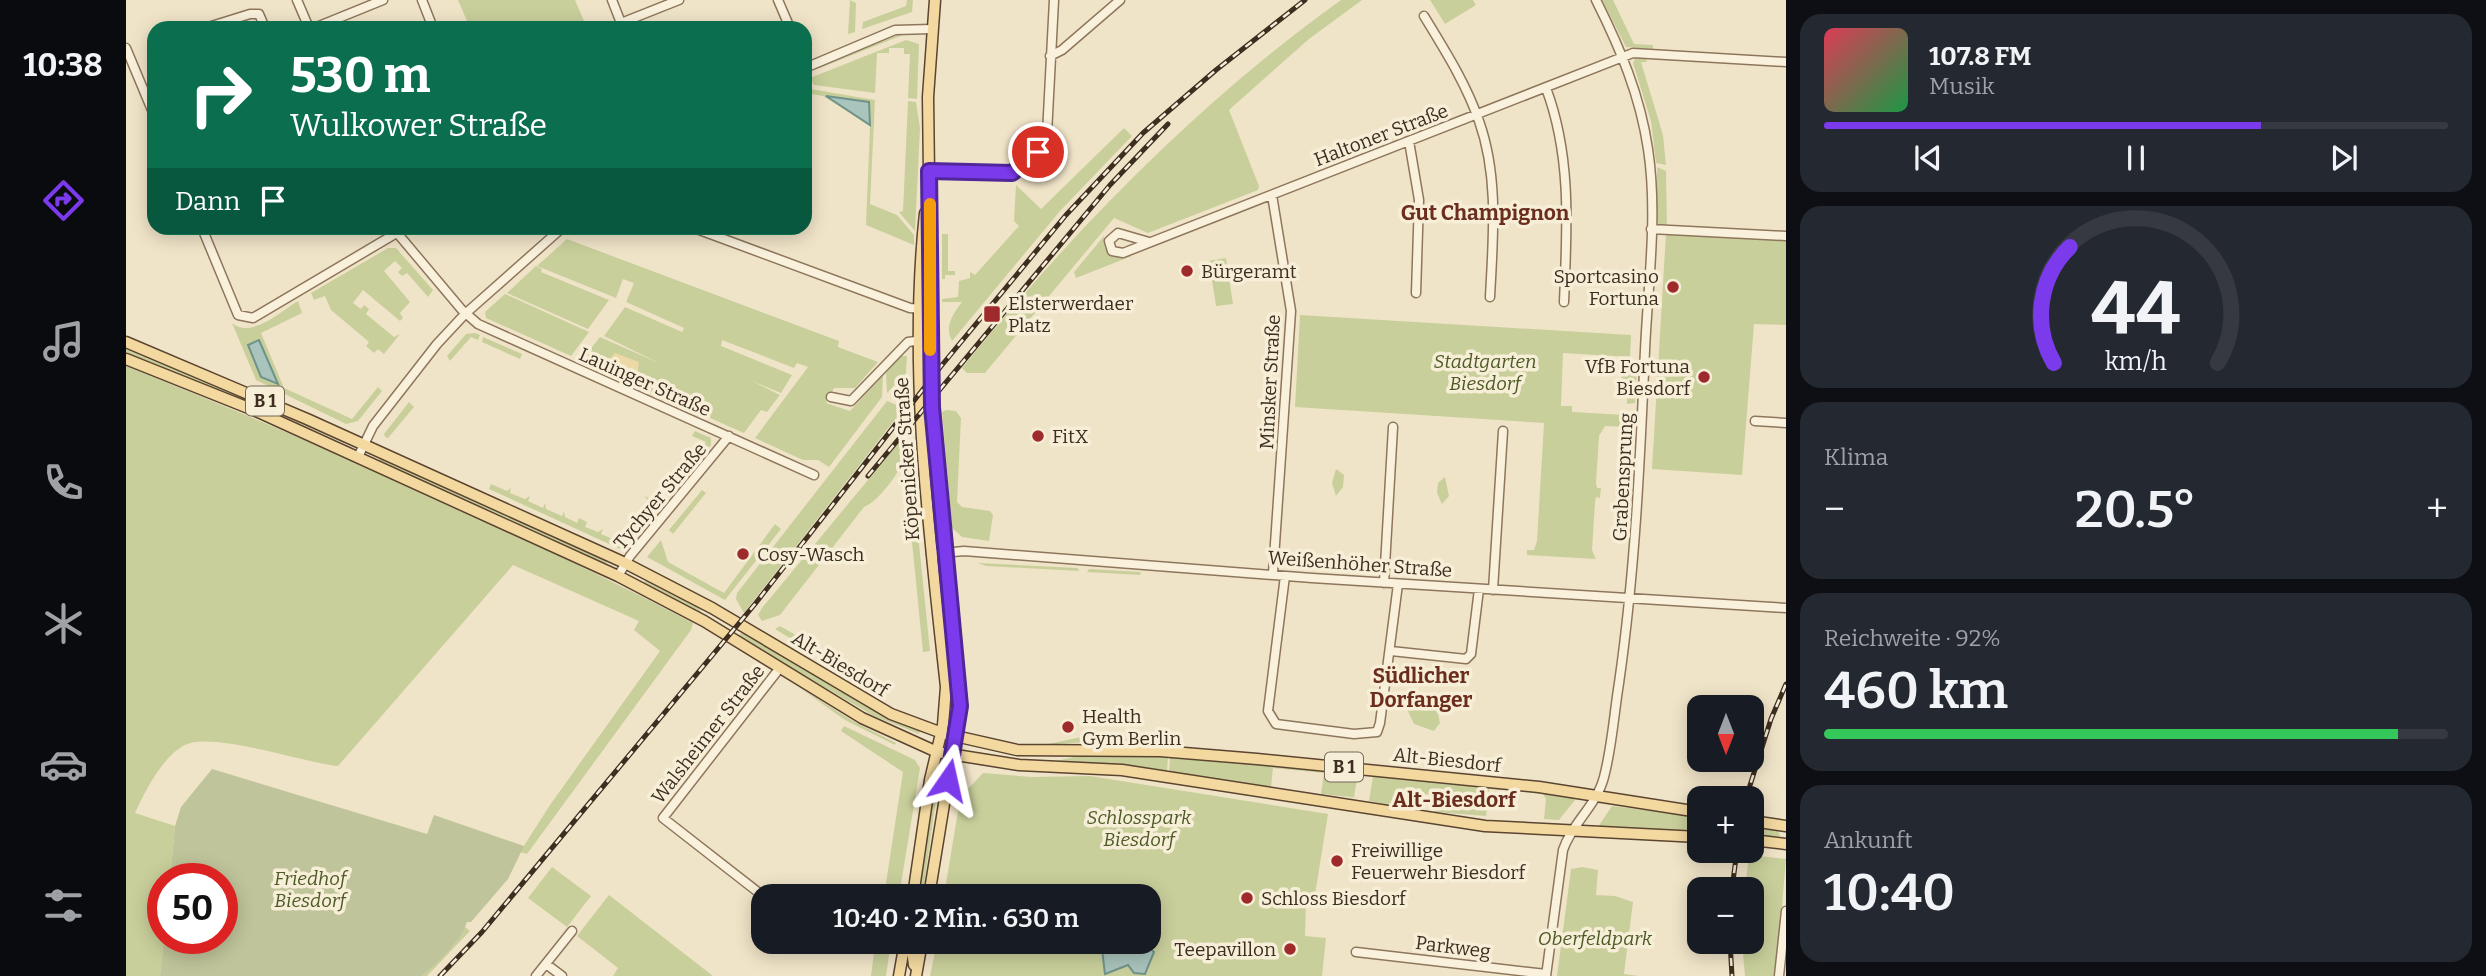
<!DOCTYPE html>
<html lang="de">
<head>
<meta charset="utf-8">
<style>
  body { margin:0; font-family:Bitter,serif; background:#242831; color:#f1f3f6; height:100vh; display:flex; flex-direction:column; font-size:26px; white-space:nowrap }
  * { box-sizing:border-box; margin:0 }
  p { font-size:23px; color:#9ea1a6 }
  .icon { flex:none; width:38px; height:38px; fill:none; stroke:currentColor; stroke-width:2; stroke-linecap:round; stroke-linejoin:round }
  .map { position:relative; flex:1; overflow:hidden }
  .sheet { display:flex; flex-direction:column; gap:14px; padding:14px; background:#0d0f14; width:700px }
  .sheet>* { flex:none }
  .banner { position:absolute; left:21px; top:21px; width:665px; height:214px; border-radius:21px; box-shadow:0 4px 18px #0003; background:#0b6e4f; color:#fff; overflow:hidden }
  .needle { width:46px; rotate:180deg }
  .buttons { position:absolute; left:1561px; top:695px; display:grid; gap:14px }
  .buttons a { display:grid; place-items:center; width:77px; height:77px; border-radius:14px; background:#171b24; box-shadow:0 4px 18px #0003; font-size:35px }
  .speed { position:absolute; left:21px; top:863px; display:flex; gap:14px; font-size:35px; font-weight:700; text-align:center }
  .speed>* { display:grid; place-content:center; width:91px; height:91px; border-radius:50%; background:#171b24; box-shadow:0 4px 18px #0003; line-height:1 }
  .speed .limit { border:10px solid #d22; background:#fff; color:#111 }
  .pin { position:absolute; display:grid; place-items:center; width:60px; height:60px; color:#fff; margin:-30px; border:4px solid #fff; border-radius:50%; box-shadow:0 2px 7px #0007 }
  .me { position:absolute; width:77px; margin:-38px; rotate:11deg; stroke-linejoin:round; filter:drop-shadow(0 0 5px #0008) }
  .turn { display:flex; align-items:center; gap:24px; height:147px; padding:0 28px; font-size:32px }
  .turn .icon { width:91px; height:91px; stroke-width:2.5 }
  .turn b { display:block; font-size:49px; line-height:60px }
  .then { display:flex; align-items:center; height:66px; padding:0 28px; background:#0003; gap:14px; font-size:26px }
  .big { font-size:52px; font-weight:600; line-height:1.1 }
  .sheet .widget { flex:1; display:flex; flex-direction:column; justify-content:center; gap:10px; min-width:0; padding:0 24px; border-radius:21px; background:#242831 }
  .sheet .dial { align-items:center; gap:0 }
  .dial svg { height:182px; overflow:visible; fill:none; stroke:#363941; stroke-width:7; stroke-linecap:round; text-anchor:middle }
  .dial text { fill:#f1f3f6; stroke:none }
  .song { display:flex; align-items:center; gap:21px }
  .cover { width:84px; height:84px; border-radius:10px; background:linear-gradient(135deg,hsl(350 70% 55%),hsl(140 70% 35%)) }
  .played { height:7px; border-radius:4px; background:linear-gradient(90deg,#7c3aed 70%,#363941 70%) }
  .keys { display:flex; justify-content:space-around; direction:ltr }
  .heat { display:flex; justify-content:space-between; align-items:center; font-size:38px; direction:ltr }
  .charge { height:10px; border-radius:5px; background:linear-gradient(90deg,#34c759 92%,#363941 0) }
  .trip { position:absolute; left:625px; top:884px; width:410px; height:70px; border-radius:21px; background:#171b24; box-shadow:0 4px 18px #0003; font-weight:600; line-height:70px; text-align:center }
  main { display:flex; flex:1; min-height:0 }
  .tab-bar { display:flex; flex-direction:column; width:126px; justify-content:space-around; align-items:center; background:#090b0e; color:#9ea1a6 }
  .tab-bar .icon { width:49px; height:49px }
  .tab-bar .selected { color:#7c3aed }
  .tab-bar b { font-size:32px; color:#f1f3f6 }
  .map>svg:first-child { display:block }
</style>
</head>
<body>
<main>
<nav class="tab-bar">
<b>10:38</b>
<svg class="icon selected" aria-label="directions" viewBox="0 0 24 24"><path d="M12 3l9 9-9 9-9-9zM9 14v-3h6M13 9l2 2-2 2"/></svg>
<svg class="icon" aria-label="music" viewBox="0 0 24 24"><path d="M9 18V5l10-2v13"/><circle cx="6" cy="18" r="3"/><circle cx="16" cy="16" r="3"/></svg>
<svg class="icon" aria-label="phone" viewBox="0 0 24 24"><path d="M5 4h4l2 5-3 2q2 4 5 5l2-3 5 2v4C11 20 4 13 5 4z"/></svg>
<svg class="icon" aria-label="climate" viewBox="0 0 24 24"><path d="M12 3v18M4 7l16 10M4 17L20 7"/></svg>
<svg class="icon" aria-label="car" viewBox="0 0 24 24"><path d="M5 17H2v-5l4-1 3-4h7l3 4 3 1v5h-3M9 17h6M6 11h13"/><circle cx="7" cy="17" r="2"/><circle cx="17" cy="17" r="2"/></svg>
<svg class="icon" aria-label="filters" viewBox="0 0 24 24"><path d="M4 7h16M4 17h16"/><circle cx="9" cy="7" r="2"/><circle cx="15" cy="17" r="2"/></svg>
</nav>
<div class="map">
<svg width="1660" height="976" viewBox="0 0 1660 976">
  <rect width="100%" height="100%" fill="#f0e4c8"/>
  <path fill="#c9cf9b" d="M332 0H449L461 28H344Z
    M724 0 730 3 729 32 722 34Z
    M781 0H787L786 12 736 29 737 22 780 6Z
    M1215 0H1236L1183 39 1103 110 1133 186 1132 190 1022 233 988 218 859 373H841L836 368C948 230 1070 104 1215 0Z
    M1304 0H1347L1350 5 1319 24Z
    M1476 0H1487L1508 44 1527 45V49L1500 47Z
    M779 34 694 68 693 66 772 35Z
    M780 40 793 44 791 99 782 98 784 54H778V48H763V53H751L749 93 688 85 684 78Z
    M1510 56H1519L1521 62H1515L1537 135 1540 165 1530 163 1525 121 1507 63Z
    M679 88 749 100 744 204 771 215 788 235V245L740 225 744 126 697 96 679 93Z
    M782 101 790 102 794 128 789 231 773 212 777 211Z
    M998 128 1006 136 934 211 826 341C818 326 827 314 836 302H816V299L832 297 833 281 844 278V272L849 275 893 226 888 221 890 185 915 209Z
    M1531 167 1540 171 1541 228 1531 223Z
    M814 175 882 178 883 181 816 179Z
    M1540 233 1660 240V325L1628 324 1616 475 1526 469Z
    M816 234H822V271H829V275H819V279H816Z
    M978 236 980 249 985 254 1006 256 950 278 948 272Z
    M441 239 713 341 712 347 752 362 729 388H708L700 403 724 411 757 375 756 397 703 467 692 460H677L629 438 682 367 671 363 668 368 596 340 595 346 666 375 655 393 626 381 654 395 641 412 635 410 618 433 455 361 474 337 535 364 478 336 499 307 556 332 558 328 500 302 508 283 497 279 490 298 411 266Z
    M262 248H270L307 290 302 297 281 273 276 276 272 272 276 268 269 261 258 271 284 302 274 313 277 318 274 321 237 290 227 303 235 309 238 305 243 309 240 314 268 337 274 334 258 354 252 349 248 353 240 346 243 342 205 310 199 296 188 300 185 293Z
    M1100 258 1107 304 1090 306 1083 261Z
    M410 266 416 269 415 272 483 300 462 329 381 293Z
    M379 294 463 332 445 356 360 318 359 312Z
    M172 301 176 313 135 333 158 388 226 419 252 387 256 391 232 421 220 424 130 380 106 323C125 339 154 312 172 301Z
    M1174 315 1505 335 1504 357 1437 353 1435 406H1446V412L1500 415V427L1479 426 1473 436 1470 483 1471 488H1475L1474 498 1470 497 1469 503 1466 550 1470 559 1401 555V550H1408L1411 541 1418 423 1169 407Z
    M349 333 354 335 352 340 345 337 324 361 321 356 340 334Z
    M357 337 396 354 394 359 356 342Z
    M0 348 219 440 218 443 146 411 0 355Z
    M774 356H781L780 373 761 393 760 373Z
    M1495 360 1511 363 1509 403 1501 404V397H1496Z
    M0 366C192 443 383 527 567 623L565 630 401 854 394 852 424 805 534 651 508 630 513 621 387 565 212 766C179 763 86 731 59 745 37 756 19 791 9 813L49 826 44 878H37L38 938 34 976H0Z
    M780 377 779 403 764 395Z
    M761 401 778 408 618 613 610 599 611 593Z
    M283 402 288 407 262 438 259 437 258 434Z
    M820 410 830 411 835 418 831 502 836 507 864 511 867 515 863 541 836 537 826 528 816 412Z
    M796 416H802L813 534 808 535Z
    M569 431 585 438V445L565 469 561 466 580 442 566 436Z
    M780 434C791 452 756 500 738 507L654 615 636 621 632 615 636 608Z
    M254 458 482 560 480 564 252 462Z
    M1210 469 1218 475 1217 487 1210 496 1206 483Z
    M786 476 804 651 797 652 780 482Z
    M1319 477 1323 496 1316 504 1311 493 1312 483Z
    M365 484 381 491 385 488 384 493 399 499 404 496 402 501 417 508 419 503 420 509 436 516 438 511 439 517 451 523 453 518 461 522 459 527 472 532 477 529 475 534 496 543 503 529 510 528 522 500 518 496 533 502 494 549 363 489Z
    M576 490 580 493 547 534 543 530Z
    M649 524 655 529 599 600 521 557 535 540 542 562 598 593Z
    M852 563 952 568 953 571 860 566Z
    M963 569 1015 572 1014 575 961 572Z
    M520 579 572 607 576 613 517 585Z
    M830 602 833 603 841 703H839Z
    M654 626 689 646 685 651 649 629Z
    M616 632 744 707 794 730 793 734 748 716 612 637Z
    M674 688 727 721 770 743 769 745 719 720Z
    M1289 701 1310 705 1314 723 1308 731 1288 724 1281 709Z
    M718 726 789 760 794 768 773 896H758L777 772 715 731Z
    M960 736V742L918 745Z
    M988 737 1041 742 1040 746 988 744Z
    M986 755 1042 756 1041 773 931 761 952 756Z
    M1044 757 1233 774 1236 779H1231L1228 797 1233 798 1195 794 1198 773 1147 768 1145 787 1141 789 1043 773Z
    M857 773 906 777 964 776 1202 814 1188 901H1180L1179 936 1200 938 1196 976H804L811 942H1022V896H818L833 805 839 792Z
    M1247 776 1372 787 1374 790 1363 789 1360 816 1309 812V795L1276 792 1272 797 1274 807 1243 801Z
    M809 778H813L797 893 792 896Z
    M1382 788 1449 796V800L1433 820 1418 819 1420 799 1417 794 1380 790Z
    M1486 806 1573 817V833L1472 827Z
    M1626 826 1652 830 1654 836 1626 837Z
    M1614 854 1660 859 1650 976H1619L1616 942H1626V889H1619L1622 863 1613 858Z
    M426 867 465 896 441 927 402 898Z
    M1456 867 1472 870 1470 895 1489 896 1507 902 1498 974 1513 976H1431L1445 869Z
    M483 895 587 976H487L492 968 451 936Z
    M339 927 344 931 301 976H296L328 945Z
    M735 942H759L764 948 760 976H745L749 944Z"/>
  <path fill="#ecd9a5" d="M489 353 513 362 510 382 483 373 482 361Z"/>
  <path fill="#bfc49a" d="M86 769 301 834 308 815 398 846 382 879 345 922H341C334 944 313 960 296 976H34L38 938H96V878H44L49 826 55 807Z"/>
  <path fill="#a9c4bc" stroke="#6f938a" stroke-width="2" d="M700 96 743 102 744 125Z
    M133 340 152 384 135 377 122 345Z
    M999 942 1019 944 1028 952 1019 974 1008 973 1002 965 979 974 976 949Z"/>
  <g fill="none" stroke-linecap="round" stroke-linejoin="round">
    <defs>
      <path id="minor" d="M171 0 183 28
        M296 0 307 28
        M486 0 495 23 553 0
        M652 0 664 28
        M1298 16C1318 49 1340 83 1353 121 1373 177 1367 238 1364 297
        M79 28 124 14H133L139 28
        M188 28 257 0
        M0 48 28 115
        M924 56 936 50 994 0
        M679 68 769 30 806 29
        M1420 88C1446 157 1441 229 1438 302
        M1283 141 1293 200 1290 293
        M803 171 886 173 913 152 921 134 928 0
        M1146 195 1165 311 1147 573
        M76 228 112 315 127 318 279 228
        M267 228 336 310 352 324 688 475
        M568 228 784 308 797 309
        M1525 229 1660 236
        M1023 242 992 233 983 241 986 251 997 253 1507 53 1660 62
        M705 397 725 401 782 342 797 340
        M1629 421 1660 423
        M232 457 247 426 311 344 339 314 436 228
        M805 554 838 551 1186 578 1660 608
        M492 576 504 556 603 436
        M1159 576 1142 711 1150 724 1228 734 1251 732 1254 723 1272 584
        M1258 583 1267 427
        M1367 590 1377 431
        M1265 651 1340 659 1345 654 1353 589
        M637 896 537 818 653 669
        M1230 952 1420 974
        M420 964 436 976
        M410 976 446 931
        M1420 976 1437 850C1446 823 1471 805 1478 777 1486 747 1488 714 1493 683 1509 572 1514 462 1519 350 1522 284 1532 215 1522 149 1514 95 1494 48 1470 0
        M1653 976 1660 911"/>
      <path id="major" d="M0 342 181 419 499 563 586 608 765 714 816 733 891 750 1034 751 1131 759 1413 787 1573 812
        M0 359 130 411 492 576 578 621 736 718 811 752 893 765 996 770 1359 826 1573 837
        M1626 821 1660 826
        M1626 840 1660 844
        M787 896 804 780 817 725 820 687C803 529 782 372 799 213
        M803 896 834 706 806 407 802 97 809 0
        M785 942 788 965
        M773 976 779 942
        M790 976 796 942"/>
    </defs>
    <use href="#minor" stroke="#8d765c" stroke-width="11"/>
    <use href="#major" stroke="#5b4430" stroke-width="13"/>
    <use href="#minor" stroke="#faf1dc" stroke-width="8"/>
    <use href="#major" stroke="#f3d9a0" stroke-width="10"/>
    <defs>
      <path id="rail" d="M742 476 984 185 1042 124
        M1620 798 1645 719 1660 684
        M1606 889 1611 850
        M1604 942 1606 976
        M314 976 356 932 629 604 816 365 940 215 1017 133 1090 70 1179 0"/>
    </defs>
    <use href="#rail" stroke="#3d2e20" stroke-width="5"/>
    <use href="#rail" stroke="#f7eed8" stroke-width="2.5" stroke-dasharray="8" stroke-linecap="butt"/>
  </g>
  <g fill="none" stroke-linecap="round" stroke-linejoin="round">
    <defs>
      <path id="route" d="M822 780 834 706 806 407 803 171 886 173 912 152"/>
    </defs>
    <use href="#route" stroke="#51269a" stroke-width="18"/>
    <use href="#route" stroke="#7c3aed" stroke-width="12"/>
    <path stroke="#f59e0b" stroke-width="12" d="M804 204V350"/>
  </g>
  <g fill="#9e2a2b" stroke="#f7eed8" stroke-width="2.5">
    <circle cx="1061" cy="271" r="7"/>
    <circle cx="1547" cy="287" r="7"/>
    <rect x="857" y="305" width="18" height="18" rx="3.5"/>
    <circle cx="1578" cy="377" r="7"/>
    <circle cx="912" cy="436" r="7"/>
    <circle cx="617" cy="554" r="7"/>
    <circle cx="942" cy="727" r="7"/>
    <circle cx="1211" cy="861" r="7"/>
    <circle cx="1121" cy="898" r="7"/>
    <circle cx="1164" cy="949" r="7"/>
  </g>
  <g text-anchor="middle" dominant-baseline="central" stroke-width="7" stroke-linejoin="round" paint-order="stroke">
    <g fill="#f7eed8" stroke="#756857" stroke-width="2">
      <rect x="120" y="386.5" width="38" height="29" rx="5"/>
      <rect x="1199" y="752.5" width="38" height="29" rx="5"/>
    </g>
    <g font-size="18" font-weight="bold" fill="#3d2e20">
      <text x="139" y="401">B 1</text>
      <text x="1218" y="767">B 1</text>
    </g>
    <g font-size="19" fill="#3d2e20" stroke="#f7eed8">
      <text transform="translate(1255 135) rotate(-21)">Haltoner Straße</text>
      <text transform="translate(519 382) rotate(24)">Lauinger Straße</text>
      <text transform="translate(1144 382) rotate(-87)">Minsker Straße</text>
      <text transform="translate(781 459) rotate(-94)">Köpenicker Straße</text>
      <text transform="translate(1497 477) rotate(-87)">Grabensprung</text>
      <text transform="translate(534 496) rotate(-50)">Tychyer Straße</text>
      <text transform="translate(1234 564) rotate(4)">Weißenhöher Straße</text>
      <text transform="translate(714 664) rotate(31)">Alt-Biesdorf</text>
      <text transform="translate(582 734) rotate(-52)">Walsheimer Straße</text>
      <text transform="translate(1321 760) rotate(6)">Alt-Biesdorf</text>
      <text transform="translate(1327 947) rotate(7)">Parkweg</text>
    </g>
    <g font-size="19" fill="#3d2e20" stroke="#f7eed8" text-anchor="start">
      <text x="1075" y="271">Bürgeramt</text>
      <text x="1533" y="276" text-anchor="end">Sportcasino<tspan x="1533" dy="22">Fortuna</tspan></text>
      <text x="882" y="303">Elsterwerdaer<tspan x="882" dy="22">Platz</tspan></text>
      <text x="1564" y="366" text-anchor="end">VfB Fortuna<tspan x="1564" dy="22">Biesdorf</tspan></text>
      <text x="926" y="436">FitX</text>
      <text x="631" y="554">Cosy-Wasch</text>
      <text x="956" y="716">Health<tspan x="956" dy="22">Gym Berlin</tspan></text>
      <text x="1225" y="850">Freiwillige<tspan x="1225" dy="22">Feuerwehr Biesdorf</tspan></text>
      <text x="1135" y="898">Schloss Biesdorf</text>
      <text x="1150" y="949" text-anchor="end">Teepavillon</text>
    </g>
    <g font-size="19" font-style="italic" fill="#4d5a26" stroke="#f7eed8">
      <text x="1359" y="361">Stadtgarten<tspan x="1359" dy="22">Biesdorf</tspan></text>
      <text x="1013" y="817">Schlosspark<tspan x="1013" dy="22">Biesdorf</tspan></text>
      <text x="184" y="878">Friedhof<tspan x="184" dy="22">Biesdorf</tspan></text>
      <text x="1469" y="938">Oberfeldpark</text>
    </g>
    <g font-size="21" font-weight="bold" fill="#6b2e1e" stroke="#f7eed8">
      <text x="1359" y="213">Gut Champignon</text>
      <text x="1295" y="676">Südlicher<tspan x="1295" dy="24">Dorfanger</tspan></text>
      <text x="1328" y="800">Alt-Biesdorf</text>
    </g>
  </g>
</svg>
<div class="buttons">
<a><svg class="needle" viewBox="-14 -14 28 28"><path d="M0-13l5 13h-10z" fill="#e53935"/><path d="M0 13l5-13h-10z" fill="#9ea1a6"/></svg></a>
<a>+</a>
<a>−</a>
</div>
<div class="speed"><div class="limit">50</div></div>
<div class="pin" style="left:912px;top:152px;background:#d93025"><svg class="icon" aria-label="arrive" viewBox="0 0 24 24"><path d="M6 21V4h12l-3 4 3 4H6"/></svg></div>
<svg class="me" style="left:822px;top:780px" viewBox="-20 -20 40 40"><path d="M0-17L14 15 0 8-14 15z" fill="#7c3aed" stroke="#fff" stroke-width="4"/></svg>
<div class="trip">10:40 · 2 Min. · 630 m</div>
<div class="banner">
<div class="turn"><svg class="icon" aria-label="right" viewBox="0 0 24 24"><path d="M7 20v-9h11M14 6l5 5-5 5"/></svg><div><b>530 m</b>Wulkower Straße</div></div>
<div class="then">Dann<svg class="icon" aria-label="arrive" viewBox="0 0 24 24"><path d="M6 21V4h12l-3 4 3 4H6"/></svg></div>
</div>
</div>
<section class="sheet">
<div class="widget">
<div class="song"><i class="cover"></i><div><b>107.8 FM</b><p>Musik</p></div></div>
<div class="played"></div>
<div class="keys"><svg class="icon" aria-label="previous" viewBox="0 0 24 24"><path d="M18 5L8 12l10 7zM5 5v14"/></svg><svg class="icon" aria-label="pause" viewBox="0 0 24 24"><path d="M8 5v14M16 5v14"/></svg><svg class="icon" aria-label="next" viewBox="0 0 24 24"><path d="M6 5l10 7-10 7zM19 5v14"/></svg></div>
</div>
<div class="widget dial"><svg viewBox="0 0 100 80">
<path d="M14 69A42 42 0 1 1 86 69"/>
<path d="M14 69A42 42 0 0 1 21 18" stroke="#7c3aed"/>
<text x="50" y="56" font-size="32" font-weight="700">44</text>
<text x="50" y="72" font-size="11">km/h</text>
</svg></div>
<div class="widget"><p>Klima</p>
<div class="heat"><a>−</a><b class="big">20.5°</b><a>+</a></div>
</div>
<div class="widget"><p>Reichweite · 92%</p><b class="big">460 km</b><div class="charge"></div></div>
<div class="widget"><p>Ankunft</p><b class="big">10:40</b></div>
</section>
</main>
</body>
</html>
